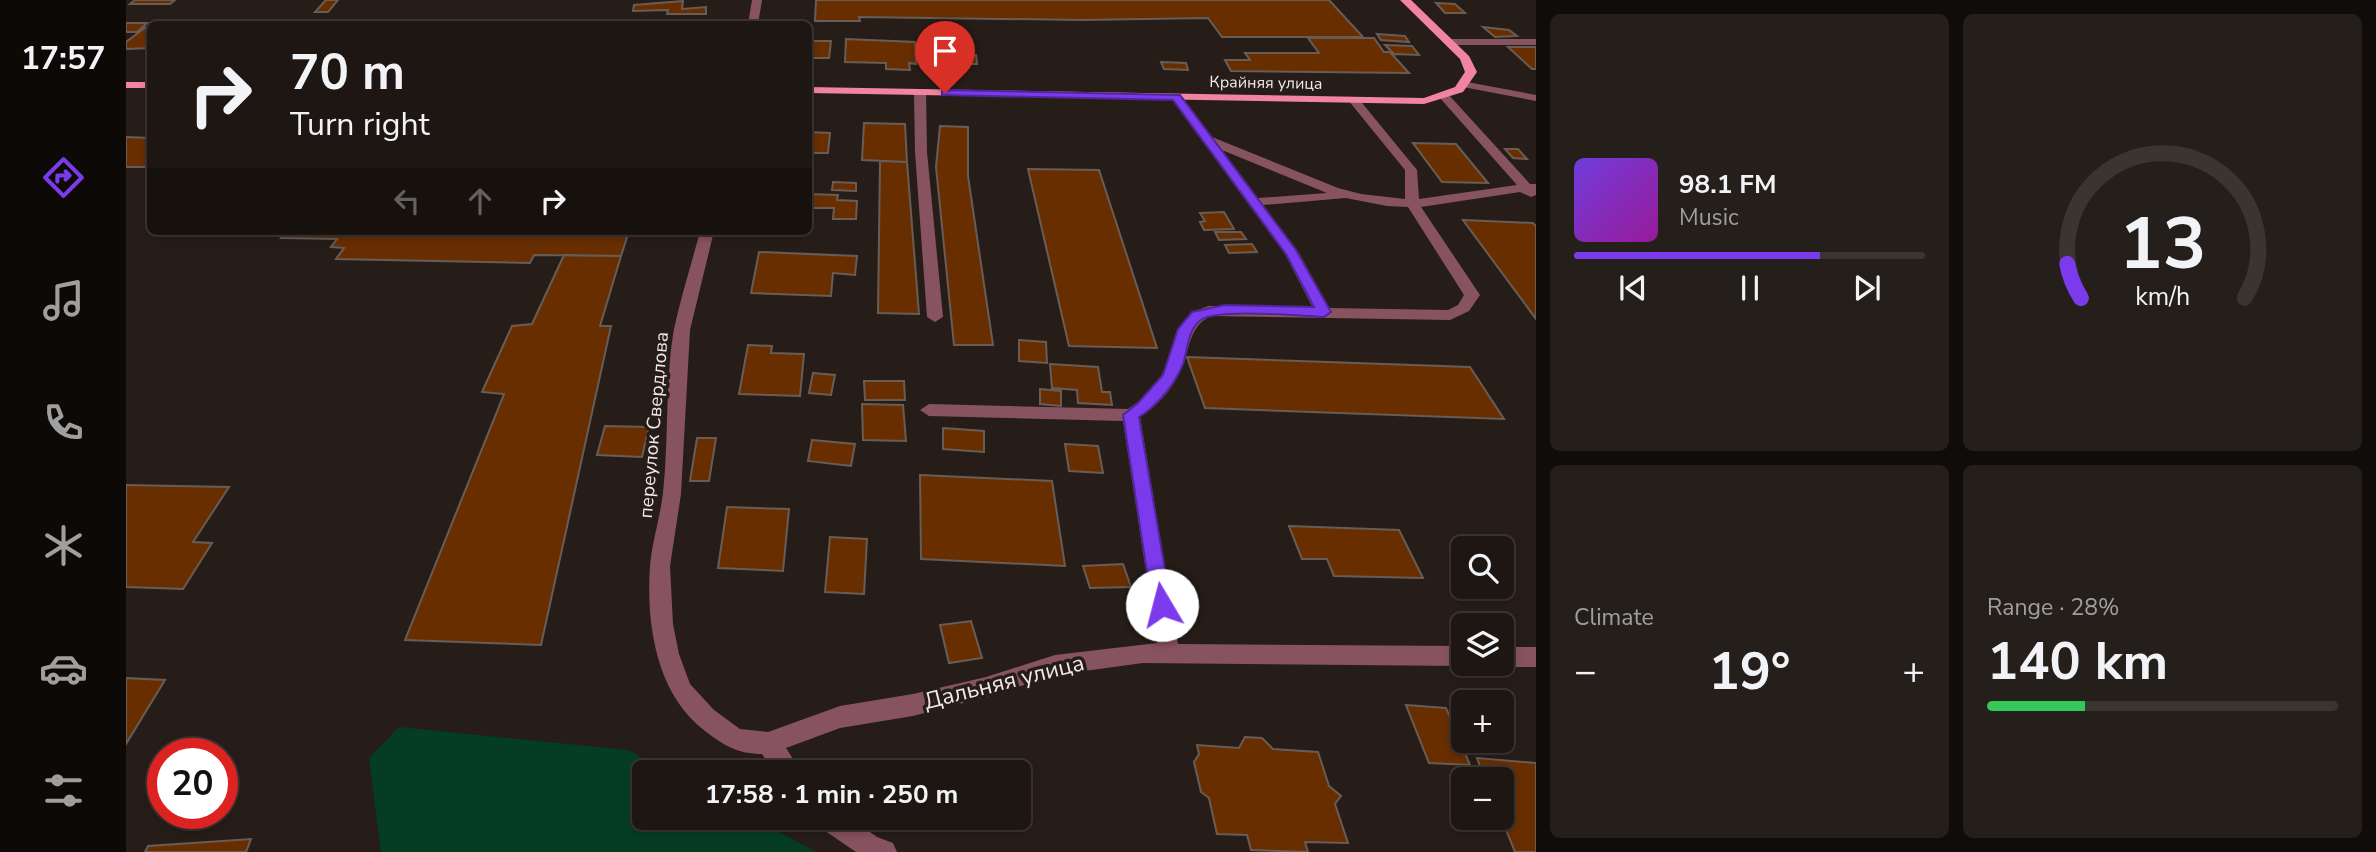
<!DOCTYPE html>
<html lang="en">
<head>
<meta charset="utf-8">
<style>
  body { margin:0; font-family:"Nunito Sans",sans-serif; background:#251f1b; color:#f1f3f6; height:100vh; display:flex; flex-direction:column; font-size:26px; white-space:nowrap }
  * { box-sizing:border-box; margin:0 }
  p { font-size:23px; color:#a09f9f }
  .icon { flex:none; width:38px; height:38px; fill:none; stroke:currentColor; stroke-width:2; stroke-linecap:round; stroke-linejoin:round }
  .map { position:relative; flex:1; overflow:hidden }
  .sheet { display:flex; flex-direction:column; gap:14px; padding:14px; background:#100c0a; width:840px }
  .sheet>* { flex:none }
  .hud { position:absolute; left:21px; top:21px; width:665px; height:214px; border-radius:10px; box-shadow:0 4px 10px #0003,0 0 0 2px #3b3532; background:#1d1612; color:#f1f3f6; overflow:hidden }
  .tools { position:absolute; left:1325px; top:536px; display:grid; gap:14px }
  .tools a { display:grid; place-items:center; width:63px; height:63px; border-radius:10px; background:#1d1612; box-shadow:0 4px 10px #0003,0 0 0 2px #3b3532; font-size:35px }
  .speed { position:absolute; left:21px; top:738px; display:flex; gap:14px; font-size:35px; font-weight:700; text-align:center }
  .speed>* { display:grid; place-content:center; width:91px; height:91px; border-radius:50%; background:#1d1612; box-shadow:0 4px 10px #0003,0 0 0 2px #3b3532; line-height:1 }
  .speed .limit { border:10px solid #d22; background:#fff; color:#111 }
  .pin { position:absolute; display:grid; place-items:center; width:60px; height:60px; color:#fff; margin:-72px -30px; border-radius:50% 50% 50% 0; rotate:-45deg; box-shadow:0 0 7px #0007 }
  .pin .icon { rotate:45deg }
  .me { position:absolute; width:77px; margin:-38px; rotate:352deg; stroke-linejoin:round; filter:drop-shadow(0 0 5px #0008) }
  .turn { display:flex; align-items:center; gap:24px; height:147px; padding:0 28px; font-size:32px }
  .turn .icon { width:91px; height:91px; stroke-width:2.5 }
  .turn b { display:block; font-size:49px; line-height:60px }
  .lanes { display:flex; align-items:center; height:66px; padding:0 28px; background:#0003; justify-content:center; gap:35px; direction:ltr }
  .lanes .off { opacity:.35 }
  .big { font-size:52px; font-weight:700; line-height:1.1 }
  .sheet .tile { flex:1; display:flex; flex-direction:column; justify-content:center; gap:10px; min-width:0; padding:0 24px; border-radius:10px; background:#251f1b }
  .sheet .dial { align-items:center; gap:0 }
  .dial svg { height:182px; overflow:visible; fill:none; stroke:#3b3532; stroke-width:7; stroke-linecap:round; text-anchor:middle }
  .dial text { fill:#f1f3f6; stroke:none }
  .song { display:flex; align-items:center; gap:21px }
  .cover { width:84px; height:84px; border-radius:10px; background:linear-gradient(135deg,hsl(260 70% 55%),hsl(300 70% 35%)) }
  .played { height:7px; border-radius:4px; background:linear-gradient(90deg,#7c3aed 70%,#3b3532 70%) }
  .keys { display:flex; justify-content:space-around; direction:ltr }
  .heat { display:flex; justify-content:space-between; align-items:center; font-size:38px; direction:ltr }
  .charge { height:10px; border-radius:5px; background:linear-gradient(90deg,#34c759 28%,#3b3532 0) }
  .sheet .tiles { flex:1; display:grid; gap:14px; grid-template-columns:repeat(2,1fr) }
  .trip { position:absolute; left:506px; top:760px; width:399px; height:70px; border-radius:10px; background:#1d1612; box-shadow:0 4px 10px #0003,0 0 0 2px #3b3532; font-weight:700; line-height:70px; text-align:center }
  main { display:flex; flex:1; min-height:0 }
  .menu { display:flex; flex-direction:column; width:126px; justify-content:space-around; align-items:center; background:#0c0907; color:#a09f9f }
  .menu .icon { width:49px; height:49px }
  .menu .current { color:#7c3aed }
  .menu b { font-size:32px; color:#f1f3f6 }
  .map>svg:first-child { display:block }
</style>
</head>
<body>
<main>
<nav class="menu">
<b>17:57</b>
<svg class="icon current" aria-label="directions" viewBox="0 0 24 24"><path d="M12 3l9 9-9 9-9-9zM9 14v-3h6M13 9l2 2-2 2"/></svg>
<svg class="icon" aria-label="music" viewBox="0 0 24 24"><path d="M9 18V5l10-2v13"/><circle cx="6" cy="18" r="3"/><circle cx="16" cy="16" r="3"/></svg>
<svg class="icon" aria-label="phone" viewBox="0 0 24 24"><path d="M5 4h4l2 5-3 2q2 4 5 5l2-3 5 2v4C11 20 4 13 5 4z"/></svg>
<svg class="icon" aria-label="climate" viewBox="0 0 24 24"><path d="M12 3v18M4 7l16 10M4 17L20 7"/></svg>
<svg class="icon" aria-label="car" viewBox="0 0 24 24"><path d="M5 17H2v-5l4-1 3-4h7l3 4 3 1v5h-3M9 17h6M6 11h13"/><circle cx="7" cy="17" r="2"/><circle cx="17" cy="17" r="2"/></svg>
<svg class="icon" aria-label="filters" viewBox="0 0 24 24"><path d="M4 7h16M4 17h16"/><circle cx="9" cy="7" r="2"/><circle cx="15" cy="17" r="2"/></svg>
</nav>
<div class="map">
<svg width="1410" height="852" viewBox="0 0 1410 852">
  <rect width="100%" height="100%" fill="#271d18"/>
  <path fill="#053d24" d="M273 727 502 750 542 772H518V817H626L690 852H255L243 758Z"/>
  <path fill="#692e00" stroke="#685d56" stroke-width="2" d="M9 0H49L44 4H4Z
    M200 0H212L202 12H189Z
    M690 0H1203L1237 37H1096L1082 18 956 20 733 17 734 21H689Z
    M557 1 556 9 580 7V14H541L542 10 507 11 508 5Z
    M1310 3 1329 4 1339 13H1319Z
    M0 23H21L11 32H0Z
    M20 27H24V48L0 49V42Z
    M1357 27 1383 30 1391 36 1369 37Z
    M1251 34 1279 36 1283 42 1255 40Z
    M1182 38H1248L1258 52H1264L1283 73 1105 71 1099 60H1124L1119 53H1193Z
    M720 39 789 42 790 64 783 63 784 70 760 69V63L719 62Z
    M682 41H705L703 58H682Z
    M1259 45 1286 46 1293 55 1268 54Z
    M1382 47H1410V69H1406Z
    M820 55H850L851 64H821Z
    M1035 62 1060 63 1062 70 1038 69Z
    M738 123 779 124 781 162 736 160Z
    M814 126 842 127V176L867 345H828L810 167Z
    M682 132 704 133 702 153H682Z
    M0 137 24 138V167H0Z
    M1287 143 1330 144 1362 183 1316 182Z
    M1379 149H1392L1401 159 1387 158Z
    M754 161 781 162 793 314 752 313Z
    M902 169 973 170 1031 348 943 346Z
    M707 182 730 183V191L706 190Z
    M682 194 712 195 711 200 731 201 730 219H707L708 208H682Z
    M1098 212 1108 229 1078 230 1074 222 1079 221 1074 213Z
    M1337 220 1407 223 1410 226V319Z
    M160 231H503L495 256 408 255 404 263 210 259 218 248 205 247 211 239 155 238Z
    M1089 232H1115L1120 239 1093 240Z
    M1126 244 1131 252 1103 253 1099 245Z
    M633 252 731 256 729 275 707 273 705 296 625 293Z
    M438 255 495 256 474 326H485L415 645 279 640 378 394 356 392 386 326 406 324Z
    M893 340 920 342 921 363 893 361Z
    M622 345 646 346 645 353 678 354 674 396 613 394Z
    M1061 357 1344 367 1378 419 1079 408Z
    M924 364 972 367 976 392H984L986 405 952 403 951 390 926 388Z
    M687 373 709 375 705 395 683 393Z
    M738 381H778L779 400H739Z
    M914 389 935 391V406L914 404Z
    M736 404 777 405 780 441 737 440Z
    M479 426 523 427 516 457 471 455Z
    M817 428 858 431V452L817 449Z
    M571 438H590L583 481H564Z
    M686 440 729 444 725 466 682 461Z
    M939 444 972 446 977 473 943 471Z
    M794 475 926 481 939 566 795 559Z
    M0 485 103 487 67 542 86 543 57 589 0 587Z
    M601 507 663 509 657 571 592 568Z
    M1163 526 1273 530 1297 578 1208 576 1201 559H1176Z
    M704 537 741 539 738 594 699 592Z
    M997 564 1005 587 964 588 957 566Z
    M845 621 856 658 823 663 814 625Z
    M0 678 39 680 0 744Z
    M1280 705 1320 708 1344 765 1303 763Z
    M1119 737 1136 738 1147 749 1192 752 1203 786 1215 796 1209 804 1222 843 1179 842 1182 852 1125 850 1121 835 1091 834 1083 798 1075 792 1068 762 1073 754 1071 745 1113 748Z
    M1351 758 1410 763V852H1389L1375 817 1376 779H1359Z
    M125 839 120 852H19L22 846Z"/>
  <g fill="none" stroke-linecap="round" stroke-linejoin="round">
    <path fill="#885360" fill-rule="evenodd" d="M626 0H636L632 24H622Z
      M1410 39V45H1323L1318 42 1323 39Z
      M1341 82 1410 95V101L1337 87V83Z
      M794 89 800 92 801 152 817 317 809 322 801 317 789 152 788 92Z
      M1314 94H1322L1404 184H1410V195L1405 197 1394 192 1295 207 1354 295 1343 311 1324 320 1085 316C1062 326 1064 351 1054 372 1045 391 1031 406 1014 417L1052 644 1337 646V663H1344L1337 666 1017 663 929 675 860 697 787 716 714 728 660 748 675 772H648L636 754C612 754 597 745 579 731 530 694 520 624 524 566 526 542 534 518 537 493 543 440 539 380 548 329 555 296 566 263 574 231H588L564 330 555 494 544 566 547 624 553 654 564 684 588 710 614 729 642 732 714 706 787 694 860 677 929 655 1031 643 997 421 803 416 794 410 803 404 1002 409C1016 400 1028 388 1036 374 1051 347 1048 315 1083 306L1187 308 1159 254 1044 97 1046 95H1054L1086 137 1212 188 1235 194 1279 199V170L1222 100 1228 97 1232 98 1291 170 1293 199 1391 185 1314 98ZM1096 150 1201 193 1132 198ZM1220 198 1261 206 1282 207 1338 295 1332 305 1322 310 1203 308 1173 253 1137 205Z
      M1376 647H1410V667H1376L1368 664 1376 663Z
      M689 817H723L751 837 767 843 771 852H730L692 826Z"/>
    <path fill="#f184a1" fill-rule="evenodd" d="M1274 0H1285L1343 56 1351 72 1337 92 1298 104 682 93V87L1298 98 1329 87 1339 72 1334 59Z
      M0 82H24V88H0Z"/>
  </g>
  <path fill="#7c3aed" stroke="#51269a" stroke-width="2" d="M819 90 1054 95 1170 250 1205 312 1198 317C1174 316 1090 308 1075 320 1061 330 1062 350 1057 364 1049 384 1031 406 1013 417L1045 605 1043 611 1036 614 1029 611 1026 605 997 415 1012 403 1037 375 1052 329 1066 312 1099 305 1188 307 1160 254 1047 100 816 95V91Z"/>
  <g text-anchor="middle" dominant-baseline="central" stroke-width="7" stroke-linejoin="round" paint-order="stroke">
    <g font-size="16" fill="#f0e9e5" stroke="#271d18">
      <text transform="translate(1140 83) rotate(1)">Крайняя улица</text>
    </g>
    <g font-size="19" fill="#f0e9e5" stroke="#271d18">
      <text transform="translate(528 425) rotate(-85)">переулок Свердлова</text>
    </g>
    <g font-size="23" fill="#f0e9e5" stroke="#271d18">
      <text transform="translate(878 682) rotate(-14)">Дальняя улица</text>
    </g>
  </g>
</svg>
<div class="tools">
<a><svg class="icon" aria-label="search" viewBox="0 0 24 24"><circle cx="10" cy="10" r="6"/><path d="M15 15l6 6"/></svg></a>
<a><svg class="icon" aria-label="layers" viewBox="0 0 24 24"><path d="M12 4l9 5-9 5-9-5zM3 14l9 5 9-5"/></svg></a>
<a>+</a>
<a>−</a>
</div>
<div class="speed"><div class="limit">20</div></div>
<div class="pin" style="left:819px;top:93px;background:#d93025"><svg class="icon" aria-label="arrive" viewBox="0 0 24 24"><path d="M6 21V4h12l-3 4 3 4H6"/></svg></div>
<svg class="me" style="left:1036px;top:605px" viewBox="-20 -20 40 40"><circle r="19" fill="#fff"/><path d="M0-13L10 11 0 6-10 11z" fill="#7c3aed"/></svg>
<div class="trip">17:58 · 1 min · 250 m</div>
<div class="hud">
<div class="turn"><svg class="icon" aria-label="right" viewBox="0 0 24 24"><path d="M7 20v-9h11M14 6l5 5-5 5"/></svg><div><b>70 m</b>Turn right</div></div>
<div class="lanes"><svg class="icon off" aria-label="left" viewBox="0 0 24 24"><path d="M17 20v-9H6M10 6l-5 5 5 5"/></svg><svg class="icon off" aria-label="ahead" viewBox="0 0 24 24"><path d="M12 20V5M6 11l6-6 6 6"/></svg><svg class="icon" aria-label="right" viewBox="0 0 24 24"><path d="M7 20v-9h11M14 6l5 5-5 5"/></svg></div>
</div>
</div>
<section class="sheet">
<div class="tiles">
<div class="tile">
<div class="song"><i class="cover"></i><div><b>98.1 FM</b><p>Music</p></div></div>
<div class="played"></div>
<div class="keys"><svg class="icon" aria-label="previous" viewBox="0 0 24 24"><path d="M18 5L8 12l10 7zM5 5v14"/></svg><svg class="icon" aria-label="pause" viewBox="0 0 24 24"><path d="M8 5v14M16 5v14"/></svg><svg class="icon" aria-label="next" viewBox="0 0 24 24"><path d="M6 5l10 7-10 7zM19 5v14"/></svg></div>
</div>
<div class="tile dial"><svg viewBox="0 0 100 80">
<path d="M14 69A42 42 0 1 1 86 69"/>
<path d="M14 69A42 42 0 0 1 8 54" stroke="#7c3aed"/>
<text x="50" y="56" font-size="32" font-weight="700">13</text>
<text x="50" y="72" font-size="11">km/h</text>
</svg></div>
<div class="tile"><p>Climate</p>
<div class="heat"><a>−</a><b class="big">19°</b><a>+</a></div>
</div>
<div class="tile"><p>Range · 28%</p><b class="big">140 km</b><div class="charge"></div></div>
</div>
</section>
</main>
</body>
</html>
